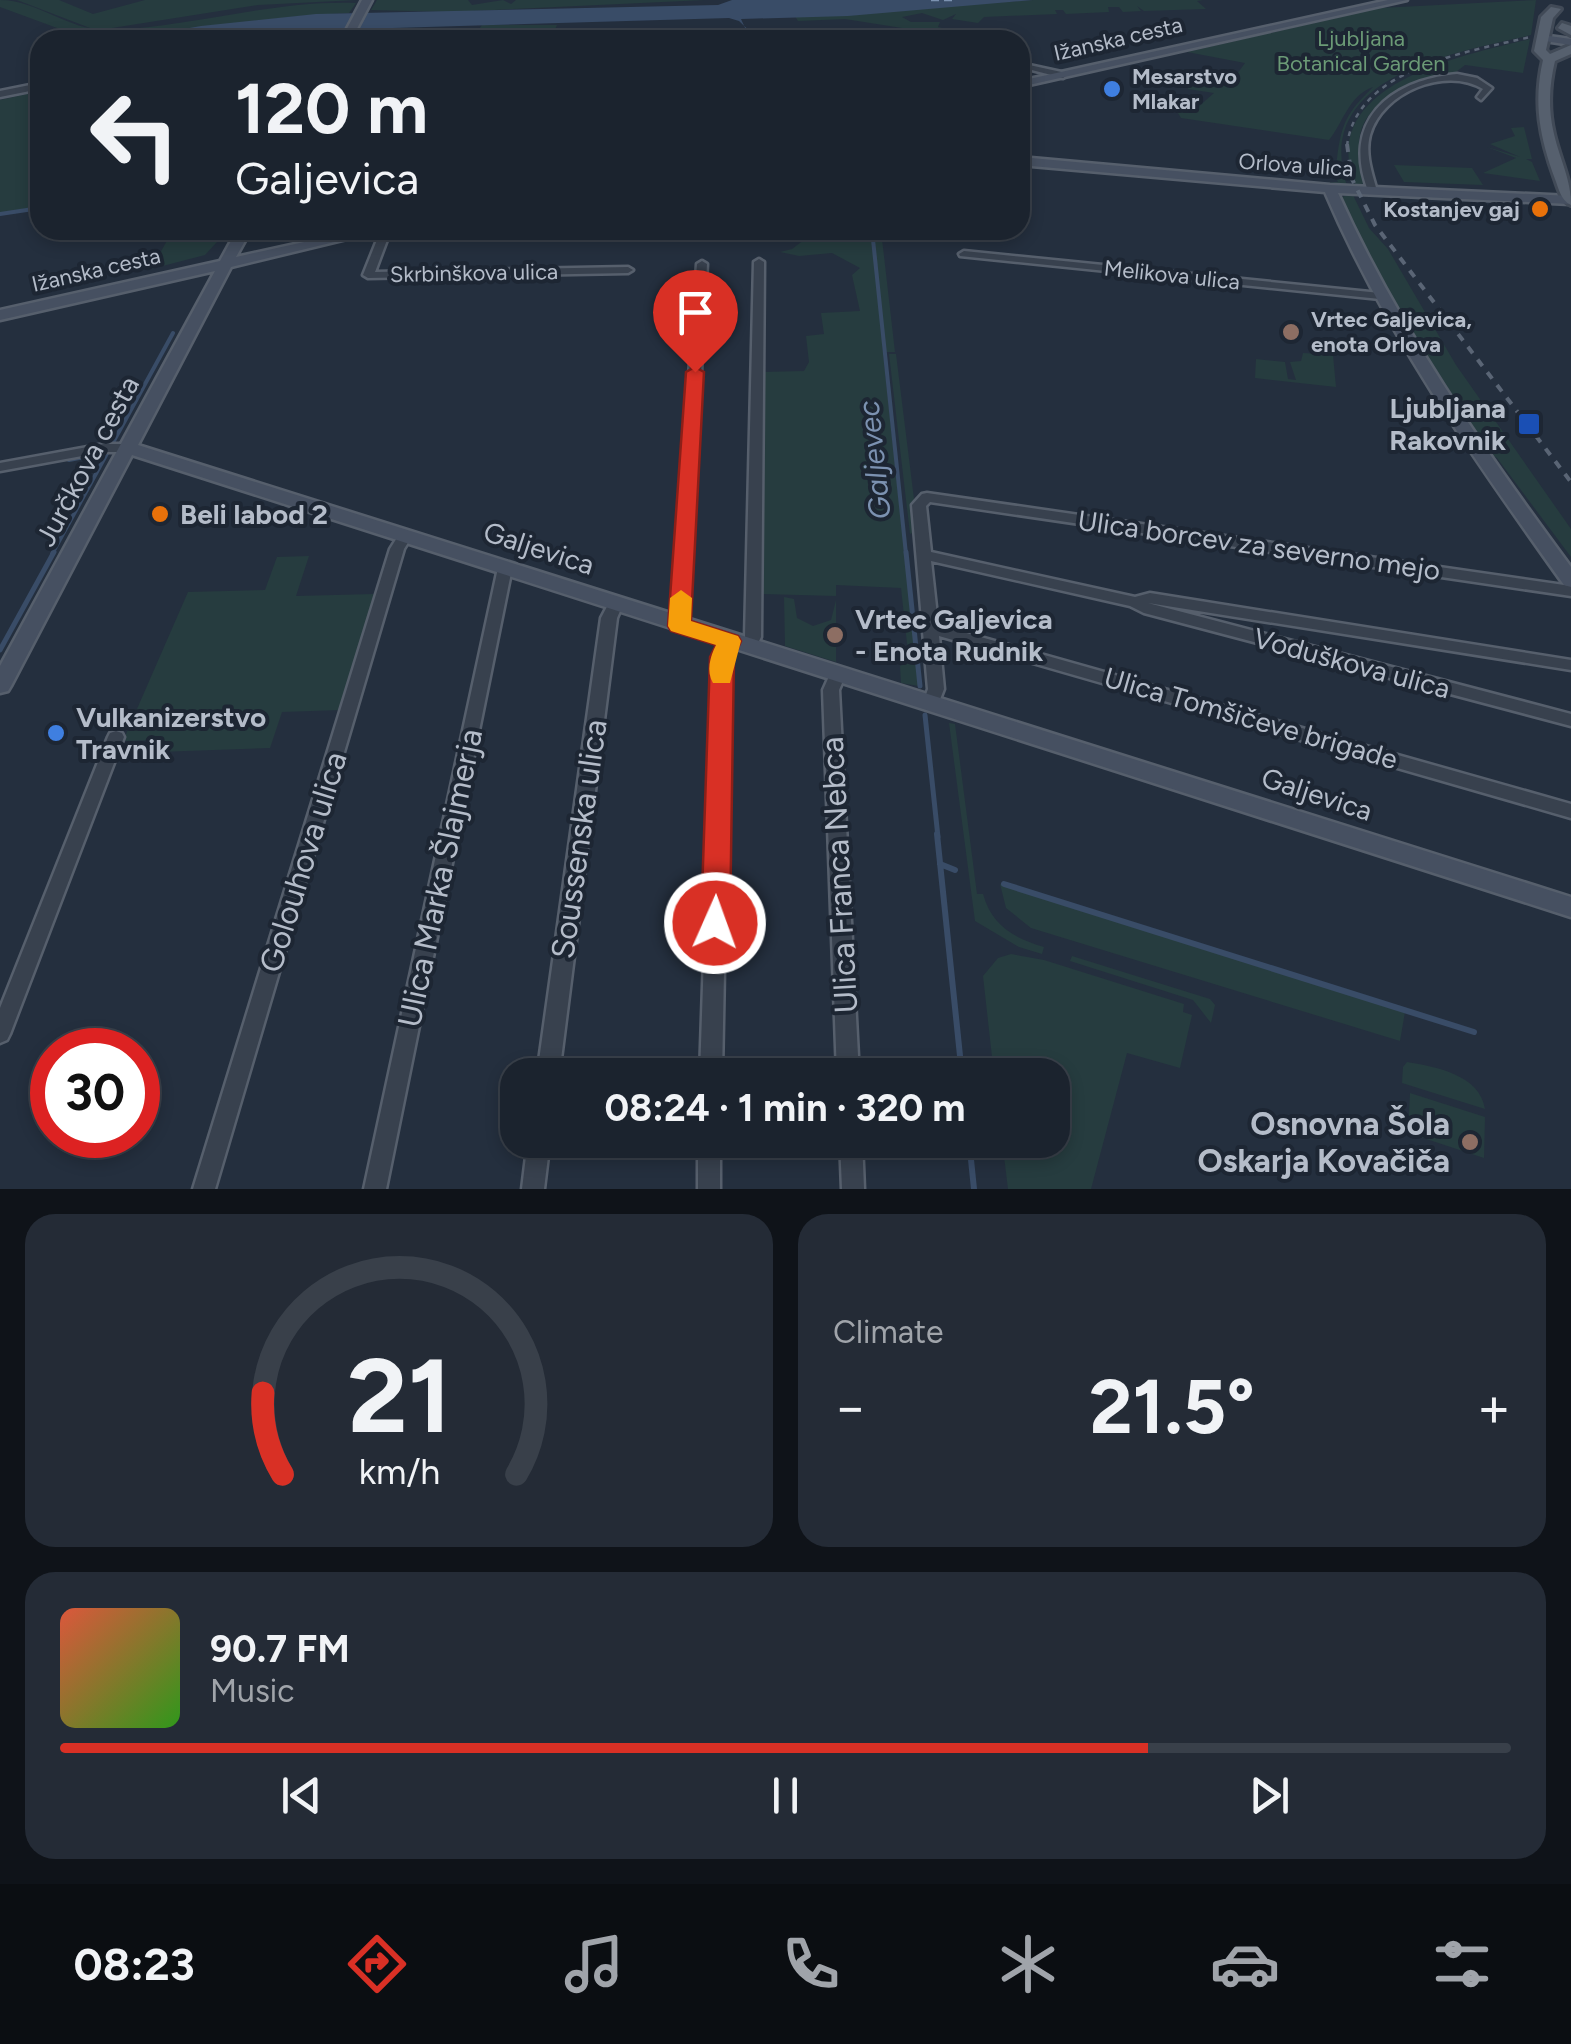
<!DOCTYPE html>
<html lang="en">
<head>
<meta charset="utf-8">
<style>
  body { margin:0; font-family:Figtree,sans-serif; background:#242b36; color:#f1f3f6; height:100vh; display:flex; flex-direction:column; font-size:38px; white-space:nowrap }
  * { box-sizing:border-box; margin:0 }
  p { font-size:32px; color:#a0a4aa }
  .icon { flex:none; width:55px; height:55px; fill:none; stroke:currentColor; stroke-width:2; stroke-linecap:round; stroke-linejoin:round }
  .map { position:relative; height:1189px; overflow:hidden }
  .sheet { display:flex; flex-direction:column; gap:25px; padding:25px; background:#0f1319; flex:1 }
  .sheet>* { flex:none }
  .guide { position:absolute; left:30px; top:30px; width:1000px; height:210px; border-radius:30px; box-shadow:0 5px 15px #0003,0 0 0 2px #39404a; background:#1b232e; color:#f1f3f6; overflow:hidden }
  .speed { position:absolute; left:30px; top:1028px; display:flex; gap:20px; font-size:50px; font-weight:700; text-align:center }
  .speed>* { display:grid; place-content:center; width:130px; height:130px; border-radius:50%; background:#1b232e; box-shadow:0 5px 15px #0003,0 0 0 2px #39404a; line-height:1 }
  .speed .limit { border:15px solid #d22; background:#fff; color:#111 }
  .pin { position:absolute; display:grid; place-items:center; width:85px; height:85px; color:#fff; margin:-102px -42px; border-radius:50% 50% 50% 0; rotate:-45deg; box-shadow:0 0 10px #0007 }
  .pin .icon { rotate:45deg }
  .me { position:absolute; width:110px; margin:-55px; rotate:2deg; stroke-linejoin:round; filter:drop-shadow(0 0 8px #0008) }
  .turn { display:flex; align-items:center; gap:35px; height:210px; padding:0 40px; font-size:45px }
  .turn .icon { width:130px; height:130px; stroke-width:2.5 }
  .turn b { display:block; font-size:70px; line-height:85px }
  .big { font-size:75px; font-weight:700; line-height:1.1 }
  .sheet .card { flex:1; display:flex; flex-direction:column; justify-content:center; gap:15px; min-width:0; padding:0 35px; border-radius:30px; background:#242b36 }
  .sheet .dial { align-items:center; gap:0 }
  .dial svg { height:260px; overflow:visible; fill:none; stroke:#39404a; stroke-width:7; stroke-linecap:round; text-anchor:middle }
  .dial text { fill:#f1f3f6; stroke:none }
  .song { display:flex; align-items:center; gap:30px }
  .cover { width:120px; height:120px; border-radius:15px; background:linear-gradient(135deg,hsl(10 70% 55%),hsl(110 70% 35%)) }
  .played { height:10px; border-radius:5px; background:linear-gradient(90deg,#d93025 75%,#39404a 75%) }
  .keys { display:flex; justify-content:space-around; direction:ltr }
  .heat { display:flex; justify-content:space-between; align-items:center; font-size:55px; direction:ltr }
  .sheet .tiles { flex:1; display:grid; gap:25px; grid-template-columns:1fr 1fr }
  .card:last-child { grid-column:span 2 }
  .trip { position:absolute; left:500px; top:1058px; width:570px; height:100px; border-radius:30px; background:#1b232e; box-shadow:0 5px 15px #0003,0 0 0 2px #39404a; font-weight:700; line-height:100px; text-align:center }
  .dock { display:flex; height:160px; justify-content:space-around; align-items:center; background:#0b0e12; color:#a0a4aa }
  .dock .icon { width:70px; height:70px }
  .dock .active { color:#d93025 }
  .dock b { font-size:45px; color:#f1f3f6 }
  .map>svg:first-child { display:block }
</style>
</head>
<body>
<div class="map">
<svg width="1571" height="1189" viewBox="0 0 1571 1189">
  <rect width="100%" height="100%" fill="#242f3e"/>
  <path fill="#263c3f" d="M0 0C38 0 70 32 110 30 193 27 272 0 356 3L349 13C255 16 163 40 71 40L74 38 64 34 68 32 0 7Z
    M17 0H59L93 14 145 0H357L258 5 112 28H90Z
    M377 0H468L472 5 503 0 511 4 516 0H705L451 12 371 10Z
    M1033 0H1203L1197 1 1206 9 1144 11 1137 6 1141 11 1123 12 1119 7H1108L1109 12 1066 14 1063 10H1055L1057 14 984 17 978 23 952 19 956 14 943 20 922 13 902 17 911 22H940L938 27 963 33 959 37 845 19 798 21 795 16Z
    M1536 0 1531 35C1455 53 1311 75 1347 186L1326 183 1338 182C1332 171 1335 169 1337 158 1342 121 1347 113 1373 87 1349 95 1343 123 1329 140L1181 118 1173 105 1197 108 1214 93 1188 89 1191 78 1212 81 1218 72 1237 74 1245 63 1187 52 1380 8Z
    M482 25H557L550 40H471Z
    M1530 39 1523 73 1465 65C1419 105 1338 81 1364 183L1356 186C1313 84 1464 55 1530 39Z
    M40 91V207L0 213V100Z
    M1524 127 1532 159H1526L1532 162 1540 181 1483 173 1516 158 1487 147 1520 157 1490 144 1515 136 1511 128Z
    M1394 165 1472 168 1483 185 1404 182Z
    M1352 193 1369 228 1388 249 1456 365 1571 529V557L1497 458 1485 450 1505 447 1482 446 1483 440C1474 427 1461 418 1452 405L1456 400 1423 350 1414 346 1340 198Z
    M173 230H228L205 255 151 269Z
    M817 230H871L883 335 873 230H881L895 352H886L883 339 882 343 919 686 901 683 900 666 909 662 901 588 836 585V596L761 594 762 372 804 371 809 362 806 336 824 334 821 313 860 311 852 275 860 268 832 253 799 256 780 252 792 249Z
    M1303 353 1333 355 1336 387 1255 378 1256 359 1285 362 1288 379 1296 380 1290 362 1301 361Z
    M889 354H896L918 531 910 534Z
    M309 556 296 596 374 594 341 710 282 712 270 748 158 752 162 740 123 741 188 592 265 590 277 557Z
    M784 597 794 599 797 618 813 626 831 620 836 600V662L785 646Z
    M949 723 955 724 977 894H983C992 926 1014 938 1044 947L1042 954 1019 947 975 921Z
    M1000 884 1405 1012 1400 1041 1031 928 1006 908Z
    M1011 954 1044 960 1184 1004 1183 1012 1192 1015 1180 1068 1127 1053 1091 1189H1008L1002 1140H1052V1075H994L983 976 998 958Z
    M1072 956 1210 999 1215 1005 1211 1023 1193 1000 1070 961Z
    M1407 1062C1437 1067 1480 1075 1485 1109L1402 1083 1403 1067Z
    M1410 1093 1485 1117 1484 1158 1408 1133Z"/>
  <path fill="#394c67" d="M732 0H1033L848 16 741 19 746 30 759 40 739 21 729 18 393 28 233 40H120L201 26 316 14 718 5Z"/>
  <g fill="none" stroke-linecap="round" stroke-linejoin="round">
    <path stroke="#394c67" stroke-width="4" d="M0 214 40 208
      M872 230 906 554
      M69 460 105 453
      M52 554 173 333"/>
    <path stroke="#394c67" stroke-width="5" d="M906 552 920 686
      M0 650 54 552
      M925 715 938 837"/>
    <path stroke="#394c67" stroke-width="6" d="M937 834 962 1075
      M940 864 955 870
      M1004 884 1474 1032
      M969 1140 974 1189"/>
    <path stroke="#7c92b1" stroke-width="2.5" stroke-dasharray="8 5" stroke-linecap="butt" d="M931 0H953"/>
    <defs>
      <path id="street" d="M804 34 834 40 801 38V34Z
        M1020 63 1066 73 1067 75 1063 78 1020 67Z
        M1457 74 1477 78 1492 88 1481 100 1477 97 1483 89C1446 66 1382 92 1370 135 1365 154 1372 173 1377 191L1369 193C1340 122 1389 80 1457 74Z
        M40 83V89L0 97V91Z
        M374 230H384L387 240 375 272 628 267 633 270 628 273 368 278 363 275 377 240Z
        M964 251 1380 293 1386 296 1380 299 960 256 959 254Z
        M759 259 764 262 761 637 754 651 748 652 740 647 745 637 754 262Z
        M702 261 707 264 687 626 679 631 671 626 697 264Z
        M104 444H128L135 448 128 452H104L0 471V463Z
        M927 493 1571 586V596L930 502 926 506 931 552 1135 597 1150 593 1571 660V670L1148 603 1571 714V726L1144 613 1130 606 931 561 938 625 1571 804V818L939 636 944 689 937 707H925L923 703 928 689 912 505 922 494Z
        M405 532 412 536 404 549 215 1189H193L390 549 400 533Z
        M505 563 512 568 386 1189H364L498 568Z
        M615 599 623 604 617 618 559 1075H537L601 618 610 601Z
        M729 636 737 641 730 657 722 1075H700L714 657 723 637Z
        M837 671 845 676 839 690 859 1075H837L823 690 831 672Z
        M116 731 122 733 124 737 10 1034 7 1040 0 1043V1008L108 737 110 733Z
        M528 1140H550L544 1189H522Z
        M698 1140H720V1189H698Z
        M840 1140H862L864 1189H842Z"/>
      <path id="secondary" d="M362 0H372L351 40H341Z
        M1388 0H1407L1020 87V81Z
        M1542 35 1571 39V45L1538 40V36Z
        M1020 157 1330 185 1571 196 1570 204 1338 193C1399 329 1483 448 1571 567V587L1564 585C1474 459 1386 335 1325 192L1020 165Z
        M237 230H251L236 257 359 230H384L231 267 138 445 1571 897V917L132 455 11 686 8 691 0 693V666L215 271 0 320V310L220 261Z"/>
      <path id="primary" d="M1551 7 1561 9 1553 18 1546 50 1550 54 1571 45V54L1555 61C1549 86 1548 109 1554 134 1560 160 1571 179 1571 205 1561 200 1559 190 1555 179 1540 138 1533 103 1543 60L1534 51 1541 17Z
        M1562 23 1571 26V35L1558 28Z"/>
    </defs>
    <use href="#street" stroke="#565f6c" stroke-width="5"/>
    <use href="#secondary" stroke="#565f6c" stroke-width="5"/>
    <use href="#primary" stroke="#414a57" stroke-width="6"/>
    <use href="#street" fill="#38414e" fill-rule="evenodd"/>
    <use href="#secondary" fill="#465061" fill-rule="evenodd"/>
    <use href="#primary" fill="#56606e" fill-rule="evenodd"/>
    <path stroke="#5a6575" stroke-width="2.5" stroke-dasharray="5 5" stroke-linecap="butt" d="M1347 146C1356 68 1468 52 1530 37"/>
    <path stroke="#5a6575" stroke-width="4" stroke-dasharray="8 8" stroke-linecap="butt" d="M1347 144 1352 179 1375 225 1571 482"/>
  </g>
  <path fill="#d93025" stroke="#8d1f18" stroke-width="2.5" d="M695 367 704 372 691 621 738 636 741 641 734 657 730 923 726 931 715 935 705 931 701 923 710 657 716 645 671 631 668 626 686 372Z"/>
  <path fill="#f59e0b" d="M681 590 692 598 691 621 738 636 741 641 730 683H713C706 671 710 657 716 645L671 631 668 626 670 598Z"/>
  <g fill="#3f7fe0" stroke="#1d2633" stroke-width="4">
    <circle cx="1112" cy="89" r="10"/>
    <circle cx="56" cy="733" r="10"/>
  </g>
  <g fill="#e8710a" stroke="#1d2633" stroke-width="4">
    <circle cx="1540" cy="209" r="10"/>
    <circle cx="160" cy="514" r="10"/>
  </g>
  <g fill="#8d6e63" stroke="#1d2633" stroke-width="4">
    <circle cx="1291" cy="332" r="10"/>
    <circle cx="835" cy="635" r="10"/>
    <circle cx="1470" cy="1142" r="10"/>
  </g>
  <rect fill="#1a4fb4" stroke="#1d2633" stroke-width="4" x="1517" y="412" width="24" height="24" rx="5"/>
  <g text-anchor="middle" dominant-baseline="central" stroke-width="8" stroke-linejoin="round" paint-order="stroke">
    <g font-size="22" fill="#6b9a76" stroke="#1d2633">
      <text x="1361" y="38">Ljubljana<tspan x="1361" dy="25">Botanical Garden</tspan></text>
    </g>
    <g font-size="22" fill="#b4bcc9" stroke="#1d2633">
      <text transform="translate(1118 39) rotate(-13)">Ižanska cesta</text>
      <text transform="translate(1296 165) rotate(4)">Orlova ulica</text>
      <text transform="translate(96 270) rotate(-13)">Ižanska cesta</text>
      <text transform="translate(474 273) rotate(-1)">Skrbinškova ulica</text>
      <text transform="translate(1172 275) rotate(6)">Melikova ulica</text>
    </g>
    <g font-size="22" font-weight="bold" fill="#b4bcc9" stroke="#1d2633" text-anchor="start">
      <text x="1132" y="76">Mesarstvo<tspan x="1132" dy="25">Mlakar</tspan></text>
      <text x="1520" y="209" text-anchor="end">Kostanjev gaj</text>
      <text x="1311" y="319">Vrtec Galjevica,<tspan x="1311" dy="25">enota Orlova</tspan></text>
    </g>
    <g font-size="28" font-weight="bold" fill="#b4bcc9" stroke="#1d2633" text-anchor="start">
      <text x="1506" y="408" text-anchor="end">Ljubljana<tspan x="1506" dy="32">Rakovnik</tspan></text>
      <text x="180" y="514">Beli labod 2</text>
      <text x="855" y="619">Vrtec Galjevica<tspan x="855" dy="32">- Enota Rudnik</tspan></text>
      <text x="76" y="717">Vulkanizerstvo<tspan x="76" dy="32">Travnik</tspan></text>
    </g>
    <g font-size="28" fill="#b4bcc9" stroke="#1d2633">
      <text transform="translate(87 461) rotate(-62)">Jurčkova cesta</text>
      <text transform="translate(1259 545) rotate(8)">Ulica borcev za severno mejo</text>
      <text transform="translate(539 548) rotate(18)">Galjevica</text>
      <text transform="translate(1352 663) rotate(15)">Voduškova ulica</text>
      <text transform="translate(1251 718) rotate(16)">Ulica Tomšičeve brigade</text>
      <text transform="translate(1317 794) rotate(18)">Galjevica</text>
    </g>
    <g font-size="30" font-style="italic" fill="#7c92b1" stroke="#1d2633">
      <text transform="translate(874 460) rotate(-96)">Galjevec</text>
    </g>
    <g font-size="32" fill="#b4bcc9" stroke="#1d2633">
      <text transform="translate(579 839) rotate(-82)">Soussenska ulica</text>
      <text transform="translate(303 862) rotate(-73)">Golouhova ulica</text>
      <text transform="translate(839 875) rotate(-93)">Ulica Franca Nebca</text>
      <text transform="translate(440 878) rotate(-78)">Ulica Marka Šlajmerja</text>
    </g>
    <g font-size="32" font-weight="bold" fill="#b4bcc9" stroke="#1d2633" text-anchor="end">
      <text x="1450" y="1124">Osnovna Šola<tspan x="1450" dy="37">Oskarja Kovačiča</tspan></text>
    </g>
  </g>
</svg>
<div class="speed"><div class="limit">30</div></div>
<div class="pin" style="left:695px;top:372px;background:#d93025"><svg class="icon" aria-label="arrive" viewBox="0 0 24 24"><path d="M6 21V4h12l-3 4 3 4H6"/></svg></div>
<svg class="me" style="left:715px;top:923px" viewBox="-20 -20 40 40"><circle r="17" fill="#d93025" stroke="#fff" stroke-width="3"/><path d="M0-11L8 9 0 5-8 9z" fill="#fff"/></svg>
<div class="trip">08:24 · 1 min · 320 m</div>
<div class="guide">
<div class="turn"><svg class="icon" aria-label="left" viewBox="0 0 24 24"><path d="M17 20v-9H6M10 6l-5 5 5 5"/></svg><div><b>120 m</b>Galjevica</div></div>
</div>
</div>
<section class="sheet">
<div class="tiles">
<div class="card dial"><svg viewBox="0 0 100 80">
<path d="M14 69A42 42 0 1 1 86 69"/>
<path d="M14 69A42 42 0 0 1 8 44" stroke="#d93025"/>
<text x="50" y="56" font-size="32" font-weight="700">21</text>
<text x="50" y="72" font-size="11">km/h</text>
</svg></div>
<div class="card"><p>Climate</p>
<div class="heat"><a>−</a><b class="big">21.5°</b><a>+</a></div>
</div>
<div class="card">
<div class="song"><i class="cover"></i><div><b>90.7 FM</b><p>Music</p></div></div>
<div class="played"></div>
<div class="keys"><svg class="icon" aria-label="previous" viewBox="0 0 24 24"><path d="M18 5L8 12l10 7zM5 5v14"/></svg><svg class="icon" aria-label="pause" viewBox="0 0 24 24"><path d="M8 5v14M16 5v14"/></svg><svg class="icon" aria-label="next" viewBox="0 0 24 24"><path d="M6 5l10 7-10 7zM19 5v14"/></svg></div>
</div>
</div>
</section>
<nav class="dock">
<b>08:23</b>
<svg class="icon active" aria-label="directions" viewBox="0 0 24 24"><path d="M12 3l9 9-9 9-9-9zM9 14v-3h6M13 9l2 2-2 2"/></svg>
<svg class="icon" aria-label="music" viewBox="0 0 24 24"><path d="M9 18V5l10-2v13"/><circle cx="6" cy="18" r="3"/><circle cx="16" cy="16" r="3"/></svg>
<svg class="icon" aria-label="phone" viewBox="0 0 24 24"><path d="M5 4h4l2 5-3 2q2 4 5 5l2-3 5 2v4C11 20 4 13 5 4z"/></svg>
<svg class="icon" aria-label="climate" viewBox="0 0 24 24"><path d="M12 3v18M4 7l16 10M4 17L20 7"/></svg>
<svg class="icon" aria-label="car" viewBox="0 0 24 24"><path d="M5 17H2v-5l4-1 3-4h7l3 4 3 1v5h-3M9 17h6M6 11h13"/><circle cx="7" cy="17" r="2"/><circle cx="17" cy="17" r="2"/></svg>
<svg class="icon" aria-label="filters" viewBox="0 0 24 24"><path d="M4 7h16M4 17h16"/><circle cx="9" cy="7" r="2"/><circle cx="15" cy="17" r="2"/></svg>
</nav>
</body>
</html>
